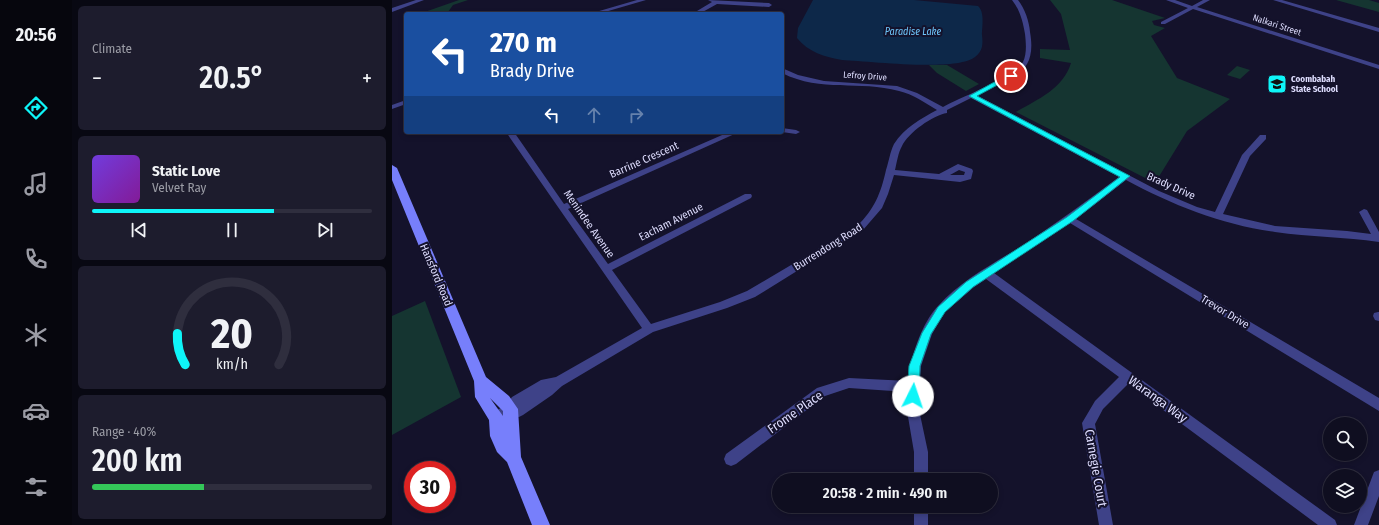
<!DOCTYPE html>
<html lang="en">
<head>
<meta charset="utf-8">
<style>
  body { margin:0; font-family:"Fira Sans Condensed",sans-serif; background:#1d1c2d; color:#f1f3f6; height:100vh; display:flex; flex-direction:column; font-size:15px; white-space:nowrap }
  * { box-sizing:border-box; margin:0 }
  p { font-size:13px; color:#9b9ca5 }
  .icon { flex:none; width:22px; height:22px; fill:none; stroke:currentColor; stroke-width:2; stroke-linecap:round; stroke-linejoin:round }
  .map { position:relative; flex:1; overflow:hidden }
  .side { display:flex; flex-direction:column; gap:6px; padding:6px; background:#080812; width:320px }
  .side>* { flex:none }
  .top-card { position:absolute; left:12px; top:12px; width:380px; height:122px; border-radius:4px; box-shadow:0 2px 6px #0003,0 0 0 1px #2f2e3e; background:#1a4fa0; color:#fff; overflow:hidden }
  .fabs { position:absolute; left:931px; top:417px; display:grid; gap:8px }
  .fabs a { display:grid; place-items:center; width:44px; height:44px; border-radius:50%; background:#0f0e20; box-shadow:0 2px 6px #0003,0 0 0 1px #2f2e3e; font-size:20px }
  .speed { position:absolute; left:12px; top:461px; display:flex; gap:8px; font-size:20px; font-weight:700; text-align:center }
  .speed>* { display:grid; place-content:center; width:52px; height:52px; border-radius:50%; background:#0f0e20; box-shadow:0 2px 6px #0003,0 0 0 1px #2f2e3e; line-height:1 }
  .speed .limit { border:6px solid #d22; background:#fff; color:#111 }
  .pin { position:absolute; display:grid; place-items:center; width:34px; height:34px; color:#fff; margin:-17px; border:2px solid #fff; border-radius:50%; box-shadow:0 1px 4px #0007 }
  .me { position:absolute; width:44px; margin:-22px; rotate:4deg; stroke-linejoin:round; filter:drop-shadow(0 0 3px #0008) }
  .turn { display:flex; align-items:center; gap:14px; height:84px; padding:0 20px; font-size:18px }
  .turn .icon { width:52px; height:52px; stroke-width:2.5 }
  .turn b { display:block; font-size:28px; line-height:34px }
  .lanes { display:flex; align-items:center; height:38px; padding:0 20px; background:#0003; justify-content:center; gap:20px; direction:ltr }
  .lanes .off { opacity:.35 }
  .big { font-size:30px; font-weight:600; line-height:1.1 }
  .side .tile { flex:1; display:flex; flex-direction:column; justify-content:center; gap:6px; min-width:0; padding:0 14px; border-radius:6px; background:#1d1c2d }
  .side .dial { align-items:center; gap:0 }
  .dial svg { height:104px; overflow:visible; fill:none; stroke:#2f2e3e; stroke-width:7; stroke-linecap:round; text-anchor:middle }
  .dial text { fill:#f1f3f6; stroke:none }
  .song { display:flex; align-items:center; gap:12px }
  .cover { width:48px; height:48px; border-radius:6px; background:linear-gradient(135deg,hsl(260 70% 55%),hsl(290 70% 35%)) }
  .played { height:4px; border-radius:2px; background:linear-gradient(90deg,#0ef5f8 65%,#2f2e3e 65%) }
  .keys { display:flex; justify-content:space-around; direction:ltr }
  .heat { display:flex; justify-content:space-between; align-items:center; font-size:22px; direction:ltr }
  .charge { height:6px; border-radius:3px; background:linear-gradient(90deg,#34c759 40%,#2f2e3e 0) }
  .trip { position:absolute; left:380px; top:473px; width:226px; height:40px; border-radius:20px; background:#0f0e20; box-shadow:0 2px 6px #0003,0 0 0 1px #2f2e3e; font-weight:600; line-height:40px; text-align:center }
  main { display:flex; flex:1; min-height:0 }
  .tab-bar { display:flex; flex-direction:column; width:72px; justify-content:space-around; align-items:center; background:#06060d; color:#9b9ca5 }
  .tab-bar .icon { width:28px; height:28px }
  .tab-bar .on { color:#0ef5f8 }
  .tab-bar b { font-size:18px; color:#f1f3f6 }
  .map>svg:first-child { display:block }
</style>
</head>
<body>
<main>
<nav class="tab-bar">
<b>20:56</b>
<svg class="icon on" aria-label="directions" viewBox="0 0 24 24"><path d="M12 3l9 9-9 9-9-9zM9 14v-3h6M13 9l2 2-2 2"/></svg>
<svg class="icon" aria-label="music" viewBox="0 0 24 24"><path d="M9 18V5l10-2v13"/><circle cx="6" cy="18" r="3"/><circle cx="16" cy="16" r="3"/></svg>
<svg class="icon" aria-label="phone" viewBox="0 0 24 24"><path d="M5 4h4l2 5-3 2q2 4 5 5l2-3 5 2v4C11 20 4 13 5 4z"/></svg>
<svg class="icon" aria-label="climate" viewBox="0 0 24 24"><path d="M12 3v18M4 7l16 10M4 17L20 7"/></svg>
<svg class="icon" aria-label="car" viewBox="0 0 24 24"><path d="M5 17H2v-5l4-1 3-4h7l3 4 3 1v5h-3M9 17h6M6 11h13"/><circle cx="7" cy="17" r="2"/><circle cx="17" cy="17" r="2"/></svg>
<svg class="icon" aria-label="filters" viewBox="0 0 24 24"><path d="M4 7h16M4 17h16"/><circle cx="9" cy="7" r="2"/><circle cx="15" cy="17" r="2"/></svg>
</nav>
<section class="side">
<div class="tile"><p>Climate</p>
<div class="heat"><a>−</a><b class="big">20.5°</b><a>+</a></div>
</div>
<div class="tile">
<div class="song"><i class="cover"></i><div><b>Static Love</b><p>Velvet Ray</p></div></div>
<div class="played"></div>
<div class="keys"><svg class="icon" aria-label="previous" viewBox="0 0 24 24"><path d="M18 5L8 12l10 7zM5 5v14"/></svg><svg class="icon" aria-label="pause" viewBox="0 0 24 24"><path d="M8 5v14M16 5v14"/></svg><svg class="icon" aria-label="next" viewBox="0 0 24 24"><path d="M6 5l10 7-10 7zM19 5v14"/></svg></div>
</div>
<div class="tile dial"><svg viewBox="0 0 100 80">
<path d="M14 69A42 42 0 1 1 86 69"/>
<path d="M14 69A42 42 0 0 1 8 45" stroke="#0ef5f8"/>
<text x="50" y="56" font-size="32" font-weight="700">20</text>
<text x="50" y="72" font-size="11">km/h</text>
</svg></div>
<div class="tile"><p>Range · 40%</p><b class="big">200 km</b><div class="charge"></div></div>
</section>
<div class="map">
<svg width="987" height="525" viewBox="0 0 987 525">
  <rect width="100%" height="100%" fill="#14122b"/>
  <path fill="#153531" d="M67 0H76L61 5 56 12 27 14Z
    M658 0H720L773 18 760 21 762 25 773 28 759 36 785 78 838 99 795 131 763 183 624 112C646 99 671 89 679 63L648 58V49L678 50 669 14Z
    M944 0H977L987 3V12Z
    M537 65H555L587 84 574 91 545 73Z
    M845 66 858 70 848 79 835 75Z
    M33 301 69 397 0 435V316Z"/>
  <path fill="#0d2849" d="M421 0H522L586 6C593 12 590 27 590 35 591 44 591 51 583 57 564 72 477 61 450 60 433 57 416 52 405 38L406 28Z"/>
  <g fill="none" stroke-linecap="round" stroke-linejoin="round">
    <path fill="#3e4288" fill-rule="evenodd" d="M24 0H32L0 12V8Z
      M245 0H254L206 14H197Z
      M316 0 377 3 380 5 377 7 325 4 307 14H300L320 2Z
      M620 0H626C633 9 637 21 638 32 646 76 617 79 584 95L767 191 805 207 823 212 850 155 868 135H874V139L858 156 831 214 883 226 955 231 979 234 967 212 972 209 975 210 987 232V242C953 237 918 237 883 232 831 225 780 205 734 180L684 219 987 398V411L678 223 602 273 943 520 945 525H926L736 384 711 409 703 424 721 525H707L690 423 703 401 727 377 594 279 582 287 553 312 540 334 529 366 526 405 536 452V480H522V452L514 405 515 392 457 388 433 396 344 464 339 466 334 464 332 459 334 454 425 388 457 378 516 381C518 359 530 322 546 306 568 281 602 263 630 246 663 224 695 201 727 177L579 98 555 110V113C541 115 516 133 510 146 506 153 505 162 503 170L547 174 566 164 580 169 581 171 579 179 568 182 502 175 496 194 490 208 471 230 363 297 335 308 261 332 170 386 160 395 131 415 127 417 119 415 104 423 100 421 98 417 100 413 114 405 120 397 149 380 164 377 250 328 114 132H122L172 204 337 132H347L176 209 216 264 353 194H359L360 196 359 198 220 270 259 324 328 302 355 291 465 226C482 210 489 193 494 170 497 161 498 152 502 144 512 128 530 118 545 110 533 103 521 94 507 91 467 80 430 93 390 73V68L406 75 432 81 505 86 525 93 551 107C569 97 621 78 631 62 635 54 634 43 633 34 631 22 628 10 620 0ZM567 170 573 172 572 175H558Z
      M774 0H783L800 6 811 0H818L805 7 987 65V69L801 9 773 24H769V22L796 8Z
      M881 0H890L987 28V32Z
      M14 100V104L0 109V105Z
      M390 128 404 130 408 132 404 134 390 132Z
      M986 312H987V321L983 320 981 316 982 313Z
      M987 470V496L976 525H962L982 472Z
      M522 506H536V525H522Z"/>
    <path fill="#777ffb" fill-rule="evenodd" d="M0 165 5 168 94 377 117 396 126 409 129 457 158 525H140L115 462 105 452 98 436 97 420 83 397 82 381 0 180ZM98 398 111 411V416Z"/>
  </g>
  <path fill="#0ef5f8" stroke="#099fa1" d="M617 74 622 76 585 96 738 176 681 221 581 287 553 312 539 334 528 366 527 396 525 399 521 401 517 399 515 396 517 366 530 333 546 307 574 282 675 217 728 177 577 96Z"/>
  <defs>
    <symbol id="school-square" viewBox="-11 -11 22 22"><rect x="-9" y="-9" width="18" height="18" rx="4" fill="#0ef5f8" stroke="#14122b"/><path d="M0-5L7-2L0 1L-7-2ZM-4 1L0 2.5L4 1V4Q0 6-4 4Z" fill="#111"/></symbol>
  </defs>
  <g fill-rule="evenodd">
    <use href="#school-square" x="874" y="73" width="22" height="22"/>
  </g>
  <g text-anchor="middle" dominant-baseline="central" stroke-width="4" stroke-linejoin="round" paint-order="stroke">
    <g font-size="9" fill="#deddfe" stroke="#14122b">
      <text transform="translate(885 25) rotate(18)">Nalkari Street</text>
      <text transform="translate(473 76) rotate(4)">Lefroy Drive</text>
    </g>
    <g font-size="9" font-weight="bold" fill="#deddfe" stroke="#14122b" text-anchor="start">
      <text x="899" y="79">Coombabah<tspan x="899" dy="10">State School</tspan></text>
    </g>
    <g font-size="10" font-style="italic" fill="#6ec6fb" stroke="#14122b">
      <text x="521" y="32">Paradise Lake</text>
    </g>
    <g font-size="11" fill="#deddfe" stroke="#14122b">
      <text transform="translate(252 160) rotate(-24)">Barrine Crescent</text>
      <text transform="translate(779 186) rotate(24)">Brady Drive</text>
      <text transform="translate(279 222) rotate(-27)">Eacham Avenue</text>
      <text transform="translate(197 224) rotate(55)">Menindee Avenue</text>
      <text transform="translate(436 247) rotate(-32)">Burrendong Road</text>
      <text transform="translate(44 275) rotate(67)">Hansford Road</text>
      <text transform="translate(833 312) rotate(31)">Trevor Drive</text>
    </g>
    <g font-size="13" fill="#deddfe" stroke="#14122b">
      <text transform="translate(766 399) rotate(36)">Waranga Way</text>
      <text transform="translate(403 412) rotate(-35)">Frome Place</text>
      <text transform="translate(704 468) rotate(80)">Carnegie Court</text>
    </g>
  </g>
</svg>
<div class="fabs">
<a><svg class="icon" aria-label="search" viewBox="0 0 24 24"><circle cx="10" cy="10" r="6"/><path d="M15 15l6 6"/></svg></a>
<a><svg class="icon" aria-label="layers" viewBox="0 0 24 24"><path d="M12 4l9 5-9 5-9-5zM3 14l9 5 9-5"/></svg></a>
</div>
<div class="speed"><div class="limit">30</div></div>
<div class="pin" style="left:619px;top:76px;background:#d93025"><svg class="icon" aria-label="arrive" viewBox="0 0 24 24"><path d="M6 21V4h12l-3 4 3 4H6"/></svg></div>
<svg class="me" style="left:521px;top:396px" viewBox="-20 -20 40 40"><circle r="19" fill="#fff"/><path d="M0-13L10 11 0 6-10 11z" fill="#0ef5f8"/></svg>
<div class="trip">20:58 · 2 min · 490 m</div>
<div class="top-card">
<div class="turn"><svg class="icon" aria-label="left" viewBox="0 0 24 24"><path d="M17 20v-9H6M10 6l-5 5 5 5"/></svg><div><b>270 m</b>Brady Drive</div></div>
<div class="lanes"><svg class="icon" aria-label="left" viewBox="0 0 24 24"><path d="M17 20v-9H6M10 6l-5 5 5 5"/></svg><svg class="icon off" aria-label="ahead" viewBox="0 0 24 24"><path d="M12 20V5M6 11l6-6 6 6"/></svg><svg class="icon off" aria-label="right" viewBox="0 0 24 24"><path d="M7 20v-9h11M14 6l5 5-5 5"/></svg></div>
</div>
</div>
</main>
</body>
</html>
